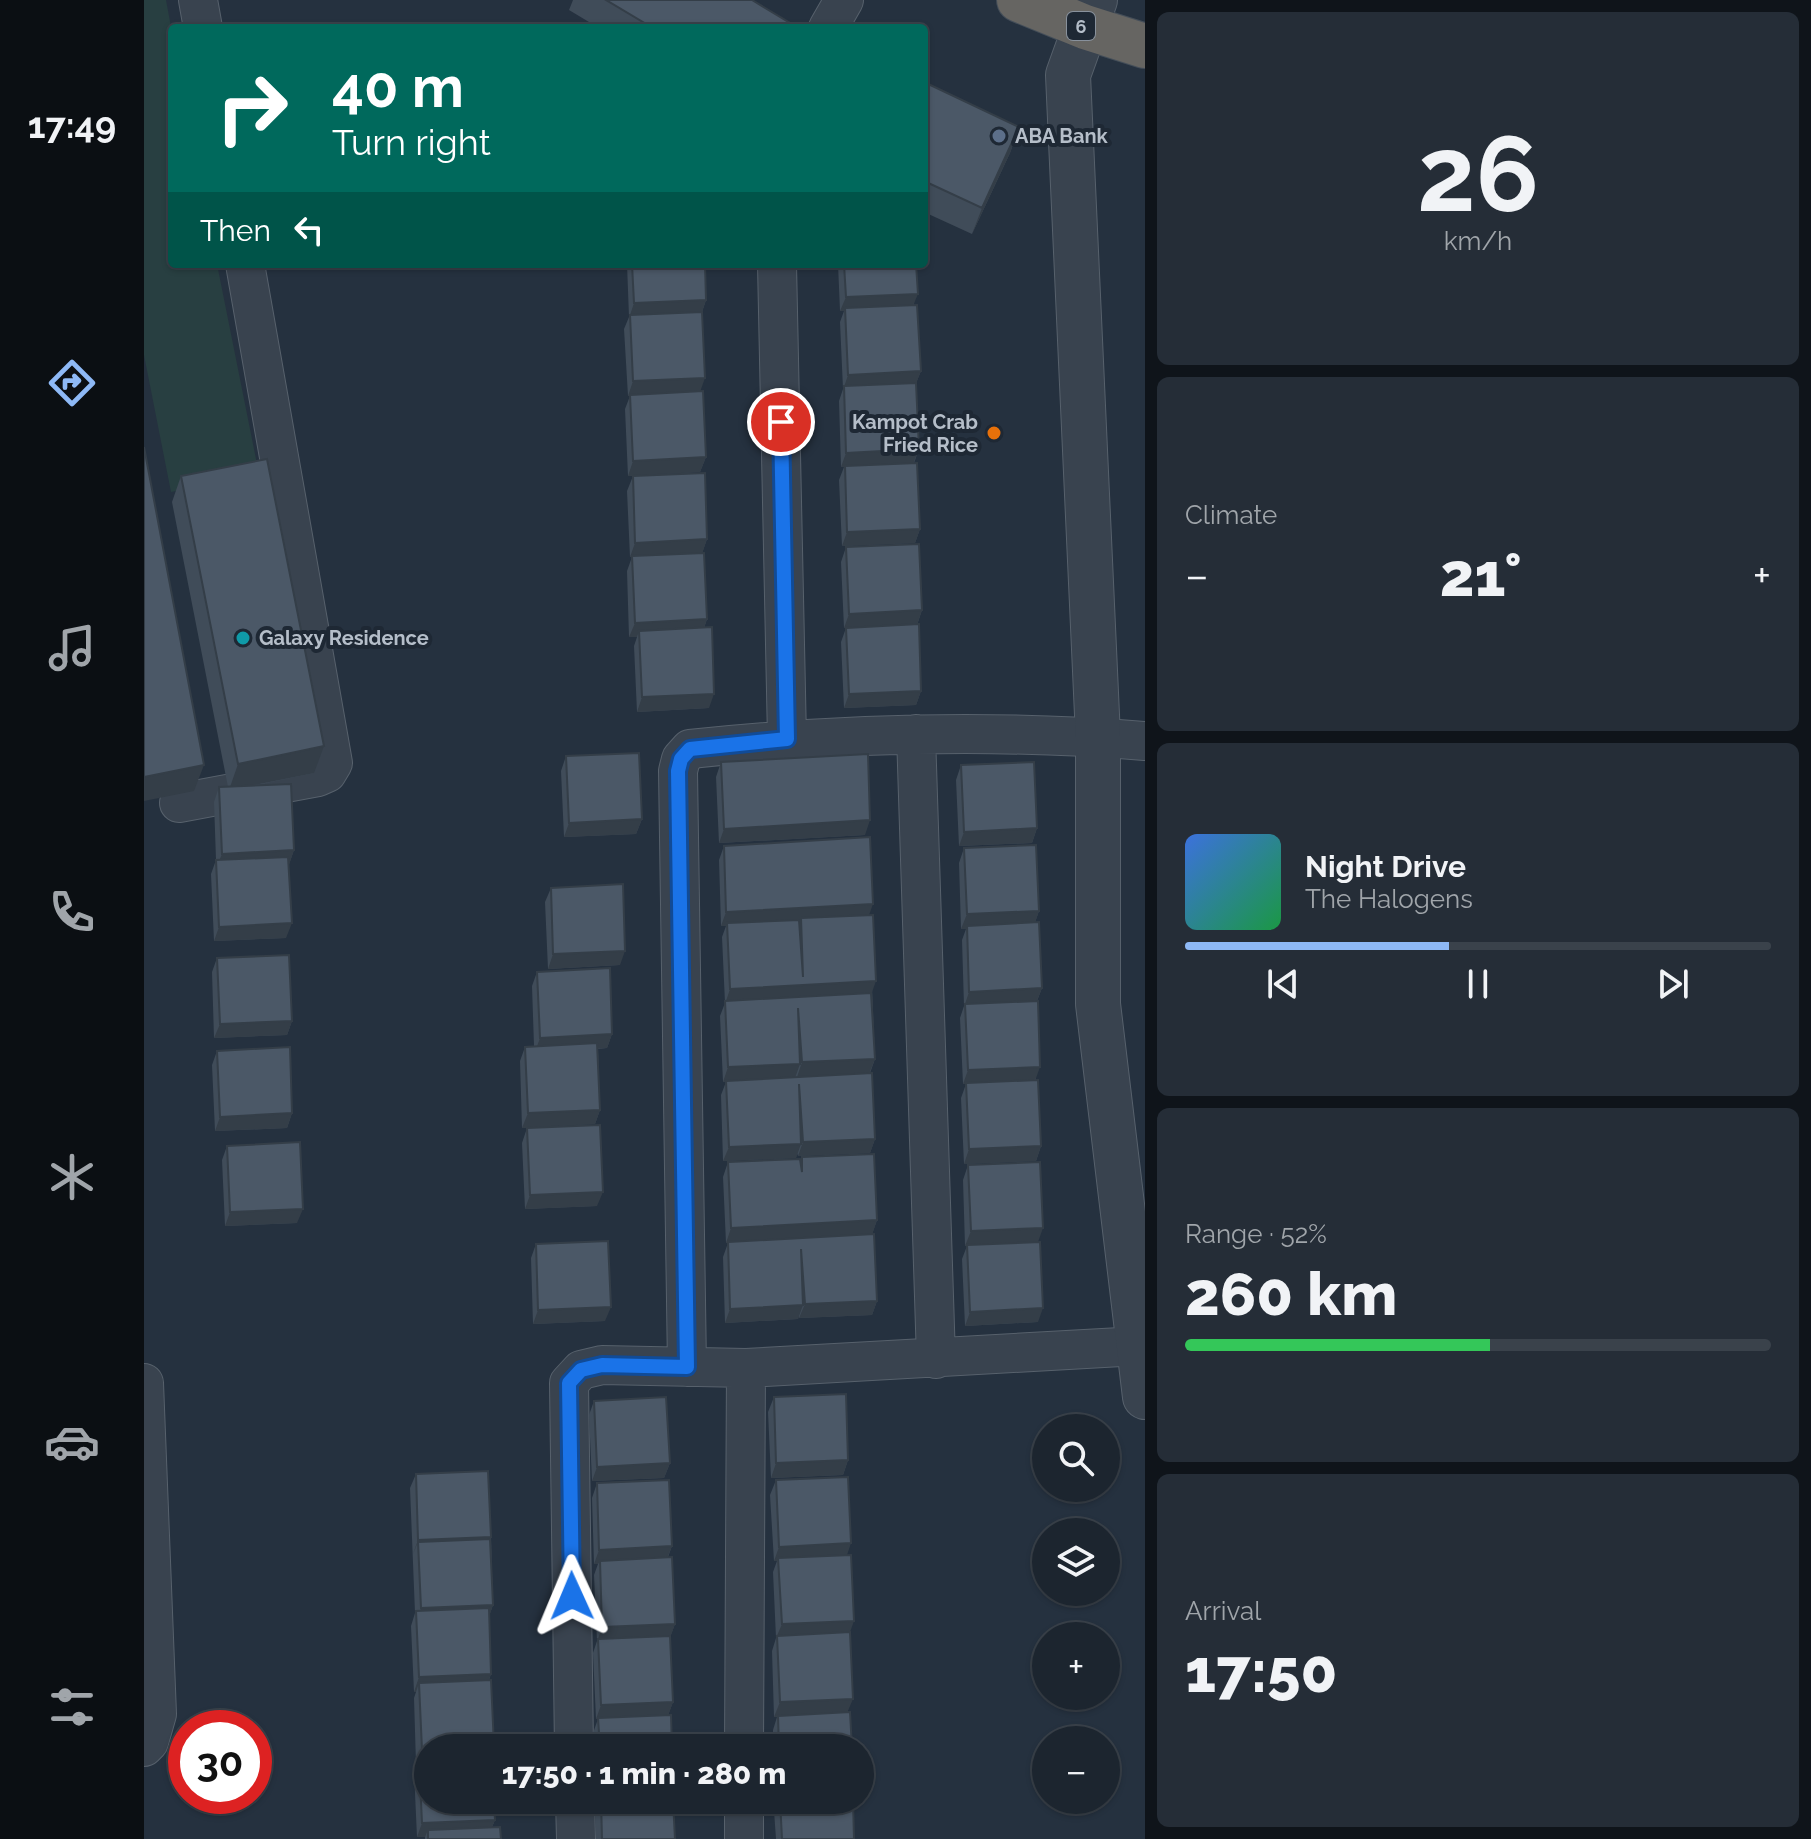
<!DOCTYPE html>
<html lang="en">
<head>
<meta charset="utf-8">
<style>
  body { margin:0; font-family:Raleway,sans-serif; background:#252d37; color:#f1f3f6; height:100vh; display:flex; flex-direction:column; font-size:30px; white-space:nowrap }
  * { box-sizing:border-box; margin:0 }
  p { font-size:26px; color:#a0a5aa }
  .icon { flex:none; width:44px; height:44px; fill:none; stroke:currentColor; stroke-width:2; stroke-linecap:round; stroke-linejoin:round }
  .map { position:relative; flex:1; overflow:hidden }
  .sheet { display:flex; flex-direction:column; gap:12px; padding:12px; background:#0f141a; width:666px }
  .sheet>* { flex:none }
  .top-card { position:absolute; left:24px; top:24px; width:760px; height:244px; border-radius:8px; box-shadow:0 2px 6px #0004,0 0 0 2px #3a424b; background:#00695c; color:#fff; overflow:hidden }
  .fabs { position:absolute; left:888px; top:1414px; display:grid; gap:16px }
  .fabs a { display:grid; place-items:center; width:88px; height:88px; border-radius:50%; background:#1c252f; box-shadow:0 2px 6px #0004,0 0 0 2px #3a424b; font-size:40px }
  .speed { position:absolute; left:24px; top:1710px; display:flex; gap:16px; font-size:40px; font-weight:700; text-align:center }
  .speed>* { display:grid; place-content:center; width:104px; height:104px; border-radius:50%; background:#1c252f; box-shadow:0 2px 6px #0004,0 0 0 2px #3a424b; line-height:1 }
  .speed .limit { border:12px solid #d22; background:#fff; color:#111 }
  .pin { position:absolute; display:grid; place-items:center; width:68px; height:68px; color:#fff; margin:-34px; border:4px solid #fff; border-radius:50%; box-shadow:0 2px 8px #0007 }
  .me { position:absolute; width:88px; margin:-44px; rotate:359deg; stroke-linejoin:round; filter:drop-shadow(0 0 6px #0008) }
  .turn { display:flex; align-items:center; gap:28px; height:168px; padding:0 32px; font-size:36px }
  .turn .icon { width:104px; height:104px; stroke-width:2.5 }
  .turn b { display:block; font-size:56px; line-height:68px }
  .then { display:flex; align-items:center; height:76px; padding:0 32px; background:#0003; gap:16px; font-size:30px }
  .big { font-size:60px; font-weight:800; line-height:1.1 }
  .sheet .widget { flex:1; display:flex; flex-direction:column; justify-content:center; gap:12px; min-width:0; padding:0 28px; border-radius:12px; background:#252d37 }
  .sheet .dial { align-items:center; gap:0 }
  .dial b { font-size:104px; line-height:1 }
  .song { display:flex; align-items:center; gap:24px }
  .cover { width:96px; height:96px; border-radius:12px; background:linear-gradient(135deg,hsl(220 70% 55%),hsl(140 70% 35%)) }
  .played { height:8px; border-radius:4px; background:linear-gradient(90deg,#8eb9f6 45%,#3a424b 45%) }
  .keys { display:flex; justify-content:space-around; direction:ltr }
  .heat { display:flex; justify-content:space-between; align-items:center; font-size:44px; direction:ltr }
  .charge { height:12px; border-radius:6px; background:linear-gradient(90deg,#34c759 52%,#3a424b 0) }
  .trip { position:absolute; left:270px; top:1734px; width:460px; height:80px; border-radius:40px; background:#1c252f; box-shadow:0 2px 6px #0004,0 0 0 2px #3a424b; font-weight:800; line-height:80px; text-align:center }
  main { display:flex; flex:1; min-height:0 }
  .tab-bar { display:flex; flex-direction:column; width:144px; justify-content:space-around; align-items:center; background:#0b0f13; color:#a0a5aa }
  .tab-bar .icon { width:56px; height:56px }
  .tab-bar .current { color:#8eb9f6 }
  .tab-bar b { font-size:36px; color:#f1f3f6 }
  .map>svg:first-child { display:block }
</style>
</head>
<body>
<main>
<nav class="tab-bar">
<b>17:49</b>
<svg class="icon current" aria-label="directions" viewBox="0 0 24 24"><path d="M12 3l9 9-9 9-9-9zM9 14v-3h6M13 9l2 2-2 2"/></svg>
<svg class="icon" aria-label="music" viewBox="0 0 24 24"><path d="M9 18V5l10-2v13"/><circle cx="6" cy="18" r="3"/><circle cx="16" cy="16" r="3"/></svg>
<svg class="icon" aria-label="phone" viewBox="0 0 24 24"><path d="M5 4h4l2 5-3 2q2 4 5 5l2-3 5 2v4C11 20 4 13 5 4z"/></svg>
<svg class="icon" aria-label="climate" viewBox="0 0 24 24"><path d="M12 3v18M4 7l16 10M4 17L20 7"/></svg>
<svg class="icon" aria-label="car" viewBox="0 0 24 24"><path d="M5 17H2v-5l4-1 3-4h7l3 4 3 1v5h-3M9 17h6M6 11h13"/><circle cx="7" cy="17" r="2"/><circle cx="17" cy="17" r="2"/></svg>
<svg class="icon" aria-label="filters" viewBox="0 0 24 24"><path d="M4 7h16M4 17h16"/><circle cx="9" cy="7" r="2"/><circle cx="15" cy="17" r="2"/></svg>
</nav>
<div class="map">
<svg width="1001" height="1839" viewBox="0 0 1001 1839">
  <rect width="100%" height="100%" fill="#25313f"/>
  <path fill="#283f41" d="M0 0H22L28 32V264H73L115 474 27 492 0 355Z"/>
  <g fill="none" stroke-linecap="round" stroke-linejoin="round">
    <defs>
      <path id="minor" d="M54 0 59 28
        M684 28 700 0
        M633 264 643 739
        M772 734 792 1359
        M35 803 174 777 183 773 189 763 101 264
        M543 1367 534 771 537 759 546 749C697 733 849 729 1001 741
        M0 1383 13 1714 5 1742 0 1747
        M430 1748 425 1383 437 1370 458 1365 602 1368 995 1346
        M600 1748 602 1368
        M431 1800 432 1839
        M600 1839V1800"/>
      <path id="tertiary" d="M951 0 924 75 954 737V1004L1001 1397"/>
      <path id="trunk" d="M875 0 941 27 1001 46"/>
    </defs>
    <use href="#minor" stroke="#57616c" stroke-width="40"/>
    <use href="#tertiary" stroke="#57616c" stroke-width="46"/>
    <use href="#trunk" stroke="#444e59" stroke-width="46"/>
    <use href="#minor" stroke="#39434f" stroke-width="38"/>
    <use href="#tertiary" stroke="#39434f" stroke-width="44"/>
    <use href="#trunk" stroke="#666562" stroke-width="44"/>
  </g>
  <path fill="#404c59" d="M429 0H608L650 28H455L425 10Z
    M780 82 875 127 866 153 828 234 780 212Z
    M483 264H561L562 300 558 312 556 391 562 457 556 472 484 476 481 409 486 396H484L480 329 485 317Z
    M694 264H772L770 305 777 371 772 383 775 449 770 463 776 529 771 543 698 546 695 480 700 467H697L695 401 699 389 696 322 700 311H696Z
    M37 476 170 773 107 786 150 850 145 864 142 938 70 941 67 874 72 860 70 802 75 787H84L28 502Z
    M489 476 563 539 558 553 563 619 560 628 565 708 493 712 490 646 493 637H485L483 571 488 557H486L483 491Z
    M702 547 778 610 773 625 777 691 772 705 700 708 697 642 702 628H700L697 562Z
    M422 756 498 819 492 834 420 837 417 771Z
    M577 762 721 835 575 843 572 777Z
    M817 765 893 828 888 843 815 846 812 780Z
    M580 846 725 915 731 1059 726 1073 731 1139 726 1153 654 1156 653 1153 652 1158 579 1161 577 1095 582 1082H579L576 1016 581 1003 578 937 582 926H577L575 860Z
    M820 848 895 911 891 922 898 988 893 1001 892 1080 897 1146 892 1161 820 1164 817 1098 822 1084H819L816 1018 820 1006 818 940 822 929H817L815 863Z
    M407 888 476 965 404 969 401 902Z
    M73 958 148 1021 143 1035 70 1038 68 972Z
    M393 972 468 1034 463 1048 454 1049 456 1110 451 1124 378 1128 376 1061 381 1047 390 1046 388 986Z
    M73 1051 148 1113 143 1128 71 1131 68 1065Z
    M383 1128 453 1206 381 1209 378 1143Z
    M83 1146 153 1223 81 1226 78 1160Z
    M658 1157 733 1220 728 1234 733 1301 728 1315 655 1318V1315L654 1319 581 1323 579 1257 584 1243H582L579 1177 584 1162 656 1161Z
    M824 1165 894 1242V1322L821 1326 818 1259 823 1246H821L819 1180Z
    M392 1244 461 1321 389 1324 387 1258Z
    M630 1397 704 1460 699 1475 627 1478 624 1412Z
    M450 1401 526 1463 520 1478 448 1481 445 1415Z
    M272 1474 347 1537 349 1605 345 1616 347 1674 345 1680 350 1746V1748H284L351 1820 348 1827 357 1839H281V1837H273L270 1771 272 1764 270 1698 272 1692H270L267 1626 271 1613 266 1488Z
    M632 1480 703 1555 706 1633 704 1712 708 1748H629V1730L633 1717H630L628 1651 632 1638 629 1572 633 1561H630L626 1495Z
    M453 1483 528 1546 524 1557 531 1624 526 1637 529 1702 524 1715 528 1748H450L449 1733 454 1719H452L449 1653 453 1641 450 1575 454 1564H450L448 1498Z
    M457 1800 531 1839H452L451 1815Z
    M635 1800H709L710 1839H632L630 1811Z"/>
  <path fill="#343e48" d="M875 127 866 153 828 234 838 208Z
    M774 294 768 308H701L700 311H696L702 297Z
    M562 300 557 315H486L490 303Z
    M777 371 771 386 700 387 704 375Z
    M561 378 556 392 484 396 489 381Z
    M775 449 769 464 697 467 702 453Z
    M562 457 556 472 484 476 489 461Z
    M776 529 771 543 698 546 703 532Z
    M563 539 558 554 486 557 491 543Z
    M778 610 773 625 700 628 705 614Z
    M563 619 558 634 495 631 493 637H485L491 623Z
    M777 691 772 705 700 708 705 694Z
    M570 694 565 708 493 712 498 697Z
    M180 746 170 773 85 790 94 764Z
    M60 765 50 791 0 801V777Z
    M498 819 492 834 420 837 425 823Z
    M726 820 721 835 575 843 580 829Z
    M893 828 888 843 815 846 820 832Z
    M150 850 145 865 72 868 78 854Z
    M729 904 724 918H657L656 922 583 923 582 926H577L582 912Z
    M895 911 890 926H823L822 929H817L823 914Z
    M148 923 142 938 70 941 75 927Z
    M481 951 476 965 404 969 409 954Z
    M732 981 727 995 581 1004 586 989Z
    M898 988 892 1003 821 1004 825 992Z
    M148 1021 143 1035 70 1038 76 1024Z
    M468 1034 463 1048 391 1052 396 1038Z
    M731 1059 725 1074 653 1077 658 1062Z
    M656 1064 651 1078 579 1082 584 1067Z
    M896 1067 891 1081 819 1084 824 1070Z
    M456 1110 451 1124 378 1128 384 1113Z
    M148 1113 143 1128 71 1131 76 1117Z
    M731 1139 726 1153 654 1156 659 1142Z
    M657 1144 652 1158 579 1161 585 1147Z
    M897 1146 892 1161 820 1164 825 1149Z
    M459 1192 453 1206 381 1209 386 1195Z
    M159 1209 153 1223 81 1226 86 1212Z
    M733 1220 728 1235 582 1243 587 1228Z
    M899 1228 894 1242 821 1246 827 1231Z
    M733 1301 728 1315 655 1318 661 1304Z
    M659 1305 654 1319 581 1323 586 1309Z
    M467 1307 461 1321 389 1324 394 1310Z
    M899 1308 894 1322 821 1326 826 1312Z
    M704 1460 699 1475 627 1478 632 1463Z
    M526 1463 520 1478 448 1481 453 1467Z
    M347 1537 341 1551 274 1542 269 1554 274 1540Z
    M707 1543 702 1558H634L633 1561H630L635 1547Z
    M528 1546 522 1561H456L454 1564H450L455 1550Z
    M349 1605 344 1620 272 1623 277 1608Z
    M710 1621 705 1635 632 1638 638 1624Z
    M531 1624 526 1638 454 1639 458 1627Z
    M347 1674 342 1688 275 1683 272 1692H270L275 1677Z
    M709 1699 703 1713 630 1717 636 1702Z
    M529 1702 524 1716 452 1719 457 1705Z
    M278 1750H284V1764L275 1757Z
    M351 1820 345 1834 284 1830 281 1837H273L278 1823Z"/>
  <path fill="#4b5867" stroke="#343e48" stroke-width="2" d="M462 0H608L651 26 650 28H509Z
    M780 82 875 127 838 208 780 181Z
    M488 264H561L562 300 490 303Z
    M700 264H772L774 294 702 297Z
    M773 305 777 371 704 375 701 308Z
    M558 312 561 378 489 381 486 315Z
    M772 383 775 449 702 453 700 386Z
    M559 391 562 457 489 461 486 395Z
    M0 447 60 765 0 777Z
    M123 459 180 746 94 764 37 476Z
    M773 463 776 529 703 532 701 466Z
    M561 473 563 539 491 543 489 476Z
    M775 544 778 610 705 614 702 547Z
    M560 553 563 619 491 623 488 556Z
    M775 624 777 691 705 694 702 628Z
    M568 627 570 694 498 697 495 631Z
    M495 753 498 819 425 823 422 756Z
    M724 754 726 820 580 829 577 762Z
    M890 762 893 828 820 832 817 765Z
    M147 784 150 850 78 854 75 787Z
    M726 837 729 904 582 912 580 846Z
    M892 845 895 911 823 914 820 848Z
    M144 857 148 923 75 927 72 860Z
    M479 884 481 951 409 954 407 888Z
    M729 915 732 981 586 989 583 923 655 920 659 977 657 918Z
    M895 922 898 988 825 992 823 926Z
    M145 955 148 1021 76 1024 73 958Z
    M466 968 468 1034 396 1038 393 972Z
    M727 993 731 1059 658 1062 654 1008 656 1064 584 1067 581 1001Z
    M894 1001 896 1067 824 1070 821 1004Z
    M453 1043 456 1110 384 1113 381 1047Z
    M146 1047 148 1113 76 1117 73 1051Z
    M728 1073 731 1139 659 1142 655 1084 657 1144 585 1147 582 1081Z
    M894 1080 897 1146 825 1149 822 1083Z
    M456 1125 459 1192 386 1195 383 1128Z
    M156 1142 159 1209 86 1212 83 1146Z
    M730 1154 733 1220 587 1228 584 1162 656 1159 658 1172V1157Z
    M896 1162 899 1228 827 1231 824 1165Z
    M730 1234 733 1301 661 1304 657 1249 659 1305 586 1309 584 1242Z
    M464 1241 467 1307 394 1310 392 1244Z
    M896 1242 899 1308 826 1312 823 1245Z
    M702 1394 704 1460 632 1463 630 1397Z
    M522 1397 526 1463 453 1467 450 1401Z
    M344 1471 347 1537 274 1540 272 1474Z
    M704 1477 707 1543 635 1547 632 1480Z
    M525 1480 528 1546 455 1550 453 1483Z
    M346 1539 349 1605 277 1608 274 1542Z
    M707 1555 710 1621 638 1624 634 1558Z
    M528 1557 531 1624 458 1627 456 1561Z
    M345 1608 347 1674 275 1677 272 1611Z
    M706 1632 709 1699 636 1702 633 1636Z
    M526 1636 529 1702 457 1705 454 1639Z
    M347 1680 350 1746 284 1748V1750H278L275 1683Z
    M706 1712 708 1748H635L634 1716Z
    M527 1715 528 1748H456L454 1718Z
    M284 1756V1800H350L351 1820 278 1823 275 1757Z
    M457 1800H529L531 1839H458Z
    M636 1800H709L710 1839H638Z
    M356 1827 357 1839H284V1830Z"/>
  <g fill="none" stroke-linecap="round" stroke-linejoin="round">
    <defs>
      <path id="route" d="M428 1596 425 1383 437 1370 458 1365 543 1367 534 771 537 759 546 749 643 739 637 422"/>
    </defs>
    <use href="#route" stroke="#114b97" stroke-width="20"/>
    <use href="#route" stroke="#1a73e8" stroke-width="14"/>
  </g>
  <circle fill="#5c6f8a" stroke="#1e2834" stroke-width="3" cx="855" cy="136" r="8"/>
  <circle fill="#e8710a" stroke="#1e2834" stroke-width="3" cx="850" cy="433" r="8"/>
  <circle fill="#0f9aa8" stroke="#1e2834" stroke-width="3" cx="99" cy="638" r="8"/>
  <g text-anchor="middle" dominant-baseline="central" stroke-width="8" stroke-linejoin="round" paint-order="stroke">
    <rect fill="#1e2834" stroke="#88919c" stroke-width="2" x="923" y="12" width="28" height="28" rx="6"/>
    <g font-size="18" font-weight="bold" fill="#b5bec9">
      <text x="937" y="26">6</text>
    </g>
    <g font-size="20" font-weight="bold" fill="#b5bec9" stroke="#1e2834" text-anchor="start">
      <text x="871" y="136">ABA Bank</text>
      <text x="834" y="422" text-anchor="end">Kampot Crab<tspan x="834" dy="23">Fried Rice</tspan></text>
      <text x="115" y="638">Galaxy Residence</text>
    </g>
  </g>
</svg>
<div class="fabs">
<a><svg class="icon" aria-label="search" viewBox="0 0 24 24"><circle cx="10" cy="10" r="6"/><path d="M15 15l6 6"/></svg></a>
<a><svg class="icon" aria-label="layers" viewBox="0 0 24 24"><path d="M12 4l9 5-9 5-9-5zM3 14l9 5 9-5"/></svg></a>
<a>+</a>
<a>−</a>
</div>
<div class="speed"><div class="limit">30</div></div>
<div class="pin" style="left:637px;top:422px;background:#d93025"><svg class="icon" aria-label="arrive" viewBox="0 0 24 24"><path d="M6 21V4h12l-3 4 3 4H6"/></svg></div>
<svg class="me" style="left:428px;top:1596px" viewBox="-20 -20 40 40"><path d="M0-17L14 15 0 8-14 15z" fill="#1a73e8" stroke="#fff" stroke-width="4"/></svg>
<div class="trip">17:50 · 1 min · 280 m</div>
<div class="top-card">
<div class="turn"><svg class="icon" aria-label="right" viewBox="0 0 24 24"><path d="M7 20v-9h11M14 6l5 5-5 5"/></svg><div><b>40 m</b>Turn right</div></div>
<div class="then">Then<svg class="icon" aria-label="left" viewBox="0 0 24 24"><path d="M17 20v-9H6M10 6l-5 5 5 5"/></svg></div>
</div>
</div>
<section class="sheet">
<div class="widget dial"><b>26</b><p>km/h</p></div>
<div class="widget"><p>Climate</p>
<div class="heat"><a>−</a><b class="big">21°</b><a>+</a></div>
</div>
<div class="widget">
<div class="song"><i class="cover"></i><div><b>Night Drive</b><p>The Halogens</p></div></div>
<div class="played"></div>
<div class="keys"><svg class="icon" aria-label="previous" viewBox="0 0 24 24"><path d="M18 5L8 12l10 7zM5 5v14"/></svg><svg class="icon" aria-label="pause" viewBox="0 0 24 24"><path d="M8 5v14M16 5v14"/></svg><svg class="icon" aria-label="next" viewBox="0 0 24 24"><path d="M6 5l10 7-10 7zM19 5v14"/></svg></div>
</div>
<div class="widget"><p>Range · 52%</p><b class="big">260 km</b><div class="charge"></div></div>
<div class="widget"><p>Arrival</p><b class="big">17:50</b></div>
</section>
</main>
</body>
</html>
